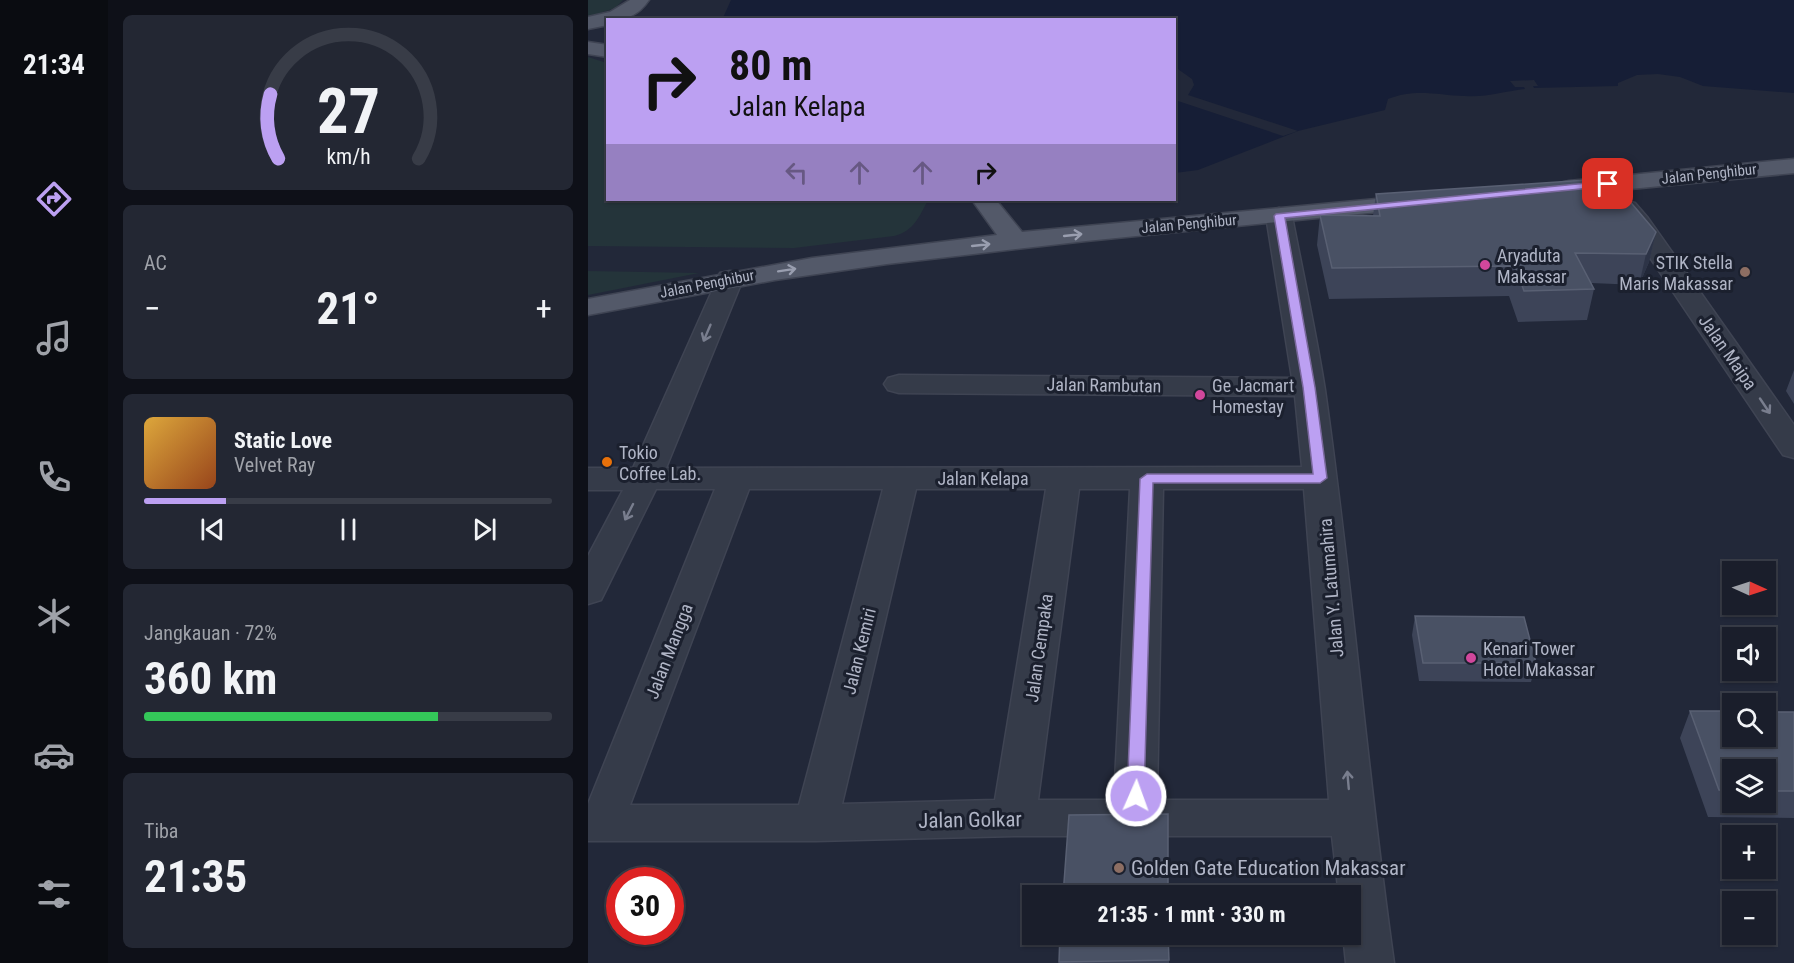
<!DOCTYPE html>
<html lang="id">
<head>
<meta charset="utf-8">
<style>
  body { margin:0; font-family:"Roboto Condensed",sans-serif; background:#232733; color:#f1f3f6; height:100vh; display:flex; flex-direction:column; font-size:22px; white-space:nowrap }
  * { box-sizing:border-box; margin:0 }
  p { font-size:20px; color:#9fa2a9 }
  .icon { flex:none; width:33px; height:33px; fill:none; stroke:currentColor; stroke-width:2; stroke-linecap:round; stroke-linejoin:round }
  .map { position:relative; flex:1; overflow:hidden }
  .side { display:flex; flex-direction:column; gap:15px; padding:15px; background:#0e1018; width:480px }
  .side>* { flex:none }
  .top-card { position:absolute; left:18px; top:18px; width:570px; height:183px; border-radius:0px; box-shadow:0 2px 4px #0004,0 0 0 2px #383c47; background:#bca0f2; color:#111; overflow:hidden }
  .needle { width:39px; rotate:93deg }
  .controls { position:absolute; left:1134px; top:561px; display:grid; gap:12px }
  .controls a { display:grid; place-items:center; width:54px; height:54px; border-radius:0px; background:#1a1e2b; box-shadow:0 2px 4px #0004,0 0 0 2px #383c47; font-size:30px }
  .speed { position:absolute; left:18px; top:867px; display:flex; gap:12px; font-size:30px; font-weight:700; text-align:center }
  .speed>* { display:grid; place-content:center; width:78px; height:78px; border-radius:50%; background:#1a1e2b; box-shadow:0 2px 4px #0004,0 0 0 2px #383c47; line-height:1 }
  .speed .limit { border:9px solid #d22; background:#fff; color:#111 }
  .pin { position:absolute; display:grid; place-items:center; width:51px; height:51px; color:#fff; margin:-26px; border-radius:12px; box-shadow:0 3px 9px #0006 }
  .me { position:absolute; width:66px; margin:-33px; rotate:2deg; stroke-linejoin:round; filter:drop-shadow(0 0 4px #0008) }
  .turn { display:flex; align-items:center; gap:21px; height:126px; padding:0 24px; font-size:27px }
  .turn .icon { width:78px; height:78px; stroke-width:2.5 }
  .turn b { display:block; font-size:42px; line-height:51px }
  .lanes { display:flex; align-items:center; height:57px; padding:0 24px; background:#0003; justify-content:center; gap:30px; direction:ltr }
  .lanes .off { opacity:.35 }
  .big { font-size:45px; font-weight:700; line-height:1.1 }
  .side .widget { flex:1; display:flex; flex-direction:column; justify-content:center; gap:9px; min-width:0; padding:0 21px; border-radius:9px; background:#232733 }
  .side .dial { align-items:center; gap:0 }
  .dial svg { height:156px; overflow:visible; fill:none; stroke:#383c47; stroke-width:7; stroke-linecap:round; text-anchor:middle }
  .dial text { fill:#f1f3f6; stroke:none }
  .song { display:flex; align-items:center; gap:18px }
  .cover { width:72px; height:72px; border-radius:9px; background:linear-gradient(135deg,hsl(40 70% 55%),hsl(20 70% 35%)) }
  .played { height:6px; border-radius:3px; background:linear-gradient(90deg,#bca0f2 20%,#383c47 20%) }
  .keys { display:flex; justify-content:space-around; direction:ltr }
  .heat { display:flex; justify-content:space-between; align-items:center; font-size:33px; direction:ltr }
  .charge { height:9px; border-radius:4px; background:linear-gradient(90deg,#34c759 72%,#383c47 0) }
  .trip { position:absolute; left:434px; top:885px; width:339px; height:60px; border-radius:0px; background:#1a1e2b; box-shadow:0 2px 4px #0004,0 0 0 2px #383c47; font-weight:700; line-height:60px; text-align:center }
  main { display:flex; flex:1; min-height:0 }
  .menu { display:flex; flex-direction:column; width:108px; justify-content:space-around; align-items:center; background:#0a0c11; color:#9fa2a9 }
  .menu .icon { width:42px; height:42px }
  .menu .selected { color:#bca0f2 }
  .menu b { font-size:27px; color:#f1f3f6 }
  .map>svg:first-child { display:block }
</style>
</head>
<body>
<main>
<nav class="menu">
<b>21:34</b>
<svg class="icon selected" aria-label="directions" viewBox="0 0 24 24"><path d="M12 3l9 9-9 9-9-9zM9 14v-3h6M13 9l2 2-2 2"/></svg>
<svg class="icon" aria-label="music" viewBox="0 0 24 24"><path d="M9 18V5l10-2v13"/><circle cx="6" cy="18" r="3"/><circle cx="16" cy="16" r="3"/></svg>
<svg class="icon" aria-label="phone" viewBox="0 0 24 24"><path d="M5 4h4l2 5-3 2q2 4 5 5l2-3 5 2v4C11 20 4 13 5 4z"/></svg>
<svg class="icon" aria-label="climate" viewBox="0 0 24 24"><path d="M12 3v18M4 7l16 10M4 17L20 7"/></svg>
<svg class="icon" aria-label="car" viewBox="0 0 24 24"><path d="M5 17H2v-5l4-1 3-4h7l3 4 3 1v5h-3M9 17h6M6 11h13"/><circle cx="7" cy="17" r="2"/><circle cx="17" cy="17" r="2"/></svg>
<svg class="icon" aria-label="filters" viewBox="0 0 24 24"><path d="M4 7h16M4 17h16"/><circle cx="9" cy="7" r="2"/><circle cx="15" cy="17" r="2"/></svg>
</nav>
<section class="side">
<div class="widget dial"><svg viewBox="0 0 100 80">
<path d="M14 69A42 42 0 1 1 86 69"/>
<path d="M14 69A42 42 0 0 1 10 36" stroke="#bca0f2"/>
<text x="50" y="56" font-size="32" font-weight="700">27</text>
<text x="50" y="72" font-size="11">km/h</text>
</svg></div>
<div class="widget"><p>AC</p>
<div class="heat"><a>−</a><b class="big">21°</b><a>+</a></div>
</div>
<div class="widget">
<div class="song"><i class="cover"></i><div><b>Static Love</b><p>Velvet Ray</p></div></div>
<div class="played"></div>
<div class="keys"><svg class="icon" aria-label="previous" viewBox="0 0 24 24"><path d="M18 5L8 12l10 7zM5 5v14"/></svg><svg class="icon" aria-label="pause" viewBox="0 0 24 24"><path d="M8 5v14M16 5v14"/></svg><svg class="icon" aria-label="next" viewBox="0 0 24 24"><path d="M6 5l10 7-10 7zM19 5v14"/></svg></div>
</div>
<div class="widget"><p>Jangkauan · 72%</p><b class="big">360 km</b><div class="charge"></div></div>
<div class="widget"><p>Tiba</p><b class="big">21:35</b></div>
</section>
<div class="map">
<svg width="1206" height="963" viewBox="0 0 1206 963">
  <rect width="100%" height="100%" fill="#222839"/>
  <path fill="#24343a" d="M0 0H35L27 8 0 17Z
    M0 57 19 63 20 200H340C331 217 326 231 306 236L206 248 0 246Z
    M0 271 111 273 0 295Z"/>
  <path fill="#161e36" d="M143 0H1206V93L1115 86 1092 77 1070 74 1049 75 1030 83V86L946 88 945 86H950L946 80 922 81 927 87H936L937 89C918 91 896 98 877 96 849 95 827 88 800 99L797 110 710 131 610 170 587 173 586 20H134Z"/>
  <path fill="#222839" d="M587 67 604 79 606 85 600 95 710 131 695 136 590 101 587 103Z"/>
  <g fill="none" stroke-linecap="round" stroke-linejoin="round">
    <defs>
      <path id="minor" d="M1038 201 1047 203 1060 218 1206 425V458L1195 455 1042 228 1026 208 1029 203Z
        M691 208 700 211 704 216C715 274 728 332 737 390 764 581 779 772 806 963H758L755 934H762V896H751L744 836H426L228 841H0V804L127 489H68L13 600 0 604V556L35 490H0V468H45L132 273 142 271 152 273 155 279 78 468 714 467 707 396 311 393 300 390 296 384 300 378 311 375 704 378 678 216 682 211ZM161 489H295L211 805H42ZM328 489H458L407 800 254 804ZM491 489H542L526 800H450ZM575 489H716L741 800H569Z"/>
      <path id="major" d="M42 0H61C50 16 38 20 20 20V25L0 29V17L22 12Z
        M0 42 20 45V57L0 54Z
        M1206 159V173L981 195 972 193 969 188 972 183 981 181Z
        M831 195 840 197 843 202 840 207 498 241 299 264 187 280 0 315V299L224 258 409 235 384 200H408L434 232Z"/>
    </defs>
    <use href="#minor" stroke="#3f4453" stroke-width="3"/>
    <use href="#major" stroke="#3f4453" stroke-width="3"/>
    <use href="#minor" fill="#353b49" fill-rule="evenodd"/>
    <use href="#major" fill="#535969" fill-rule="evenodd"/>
  </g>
  <path fill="#3d4458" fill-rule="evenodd" d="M788 194 1068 232 1061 262 1051 285 1003 283 1006 289 999 320 930 322 921 296 741 299 729 245 732 215 785 216Z
    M1206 370V404L1198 391Z
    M827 616 948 663 943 682 831 681 824 635Z
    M1102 711 1206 712V818L1120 817 1092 738ZM1144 770H1178V802H1144Z
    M472 934H581V963H471Z"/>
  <path fill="#2d3447" d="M1068 232 1061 262 1051 285 1058 254Z"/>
  <path fill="#495164" stroke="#596073" stroke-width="1.5" d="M1014 179 1027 184 1068 232 1058 254 987 253 1006 289 936 291 927 266 744 268 732 215 792 216 788 194Z
    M827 616 936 617 948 663H835Z
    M1102 711H1144V736H1178V712H1206V791H1178V770H1144V791L1131 790Z
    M580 814V896H475L481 815Z
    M472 934H580L581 960 471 962Z"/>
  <defs><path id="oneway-shaft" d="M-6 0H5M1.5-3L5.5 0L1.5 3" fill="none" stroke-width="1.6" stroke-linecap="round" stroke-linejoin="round" transform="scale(1.5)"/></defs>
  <g stroke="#999eaf">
    <use href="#oneway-shaft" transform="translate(485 235) rotate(-6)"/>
    <use href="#oneway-shaft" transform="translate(393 245) rotate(-6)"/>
    <use href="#oneway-shaft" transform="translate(199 270) rotate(-9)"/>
  </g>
  <g stroke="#797e8e">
    <use href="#oneway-shaft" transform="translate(119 333) rotate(113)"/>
    <use href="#oneway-shaft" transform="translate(1177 406) rotate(56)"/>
    <use href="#oneway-shaft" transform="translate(41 512) rotate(117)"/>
    <use href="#oneway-shaft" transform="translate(760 780) rotate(-95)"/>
  </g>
  <path fill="#bca0f2" stroke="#7a689d" stroke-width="1.5" d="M1020 181 1023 182V186L697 218 727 387 739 478 732 483H565L556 796 554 801 548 804 541 801 539 796 552 479 559 474H725L715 387 686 216 688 214Z"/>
  <g fill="#d1479c" stroke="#1b202e" stroke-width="2">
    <circle cx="897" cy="265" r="6"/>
    <circle cx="612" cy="395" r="6"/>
    <circle cx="883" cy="658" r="6"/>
  </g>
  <g fill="#8d6e63" stroke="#1b202e" stroke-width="2">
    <circle cx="1157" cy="272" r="6"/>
    <circle cx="531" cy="868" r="6"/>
  </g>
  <circle fill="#e8710a" stroke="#1b202e" stroke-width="2" cx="19" cy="462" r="6"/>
  <g text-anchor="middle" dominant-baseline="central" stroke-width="6" stroke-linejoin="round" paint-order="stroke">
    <g font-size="15" fill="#b0b5c6" stroke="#1b202e">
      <text transform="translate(1121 174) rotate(-6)">Jalan Penghibur</text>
      <text transform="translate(601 224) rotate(-5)">Jalan Penghibur</text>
      <text transform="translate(119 284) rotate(-11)">Jalan Penghibur</text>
    </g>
    <g font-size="18" fill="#b0b5c6" stroke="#1b202e" text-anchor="start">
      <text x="909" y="255">Aryaduta<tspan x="909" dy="21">Makassar</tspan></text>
      <text x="1145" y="262" text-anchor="end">STIK Stella<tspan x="1145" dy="21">Maris Makassar</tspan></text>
      <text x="624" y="385">Ge Jacmart<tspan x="624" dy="21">Homestay</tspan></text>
      <text x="31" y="452">Tokio<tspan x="31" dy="21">Coffee Lab.</tspan></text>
      <text x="895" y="648">Kenari Tower<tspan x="895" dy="21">Hotel Makassar</tspan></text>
    </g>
    <g font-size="18" fill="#b0b5c6" stroke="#1b202e">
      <text transform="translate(1140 352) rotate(55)">Jalan Maipa</text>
      <text transform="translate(516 385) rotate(1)">Jalan Rambutan</text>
      <text x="395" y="478">Jalan Kelapa</text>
      <text transform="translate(743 588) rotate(-95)">Jalan Y. Latumahira</text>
      <text transform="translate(451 648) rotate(-82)">Jalan Cempaka</text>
      <text transform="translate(81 651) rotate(-69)">Jalan Mangga</text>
      <text transform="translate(271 651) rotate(-76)">Jalan Kemiri</text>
    </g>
    <g font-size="21" fill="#b0b5c6" stroke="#1b202e">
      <text transform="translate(382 820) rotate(-1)">Jalan Golkar</text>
    </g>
    <g font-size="21" fill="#b0b5c6" stroke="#1b202e" text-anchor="start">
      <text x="543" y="868">Golden Gate Education Makassar</text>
    </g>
  </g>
</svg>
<div class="controls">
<a><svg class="needle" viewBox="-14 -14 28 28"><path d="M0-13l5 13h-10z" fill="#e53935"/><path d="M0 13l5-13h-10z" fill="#9fa2a9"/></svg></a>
<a><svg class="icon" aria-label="sound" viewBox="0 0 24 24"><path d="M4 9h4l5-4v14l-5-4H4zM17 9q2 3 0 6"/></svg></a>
<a><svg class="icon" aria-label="search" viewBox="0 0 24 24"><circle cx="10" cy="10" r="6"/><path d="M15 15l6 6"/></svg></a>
<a><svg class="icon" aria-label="layers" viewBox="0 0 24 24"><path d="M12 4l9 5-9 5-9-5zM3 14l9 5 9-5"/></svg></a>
<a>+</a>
<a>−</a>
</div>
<div class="speed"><div class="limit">30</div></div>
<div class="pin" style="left:1020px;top:184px;background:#d93025"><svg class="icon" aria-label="arrive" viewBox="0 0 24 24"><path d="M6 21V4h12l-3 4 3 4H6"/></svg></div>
<svg class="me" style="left:548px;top:796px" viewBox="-20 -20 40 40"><circle r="17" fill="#bca0f2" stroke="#fff" stroke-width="3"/><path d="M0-11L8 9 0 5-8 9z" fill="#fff"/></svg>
<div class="trip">21:35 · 1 mnt · 330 m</div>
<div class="top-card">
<div class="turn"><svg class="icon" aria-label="right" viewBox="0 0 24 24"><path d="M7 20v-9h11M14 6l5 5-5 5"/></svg><div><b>80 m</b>Jalan Kelapa</div></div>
<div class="lanes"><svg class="icon off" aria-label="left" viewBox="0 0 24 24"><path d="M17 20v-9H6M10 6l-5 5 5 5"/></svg><svg class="icon off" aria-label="ahead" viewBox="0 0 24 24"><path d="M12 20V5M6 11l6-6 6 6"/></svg><svg class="icon off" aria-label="ahead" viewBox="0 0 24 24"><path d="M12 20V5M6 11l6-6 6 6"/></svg><svg class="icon" aria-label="right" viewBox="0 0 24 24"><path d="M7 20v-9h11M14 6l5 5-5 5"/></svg></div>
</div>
</div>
</main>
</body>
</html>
